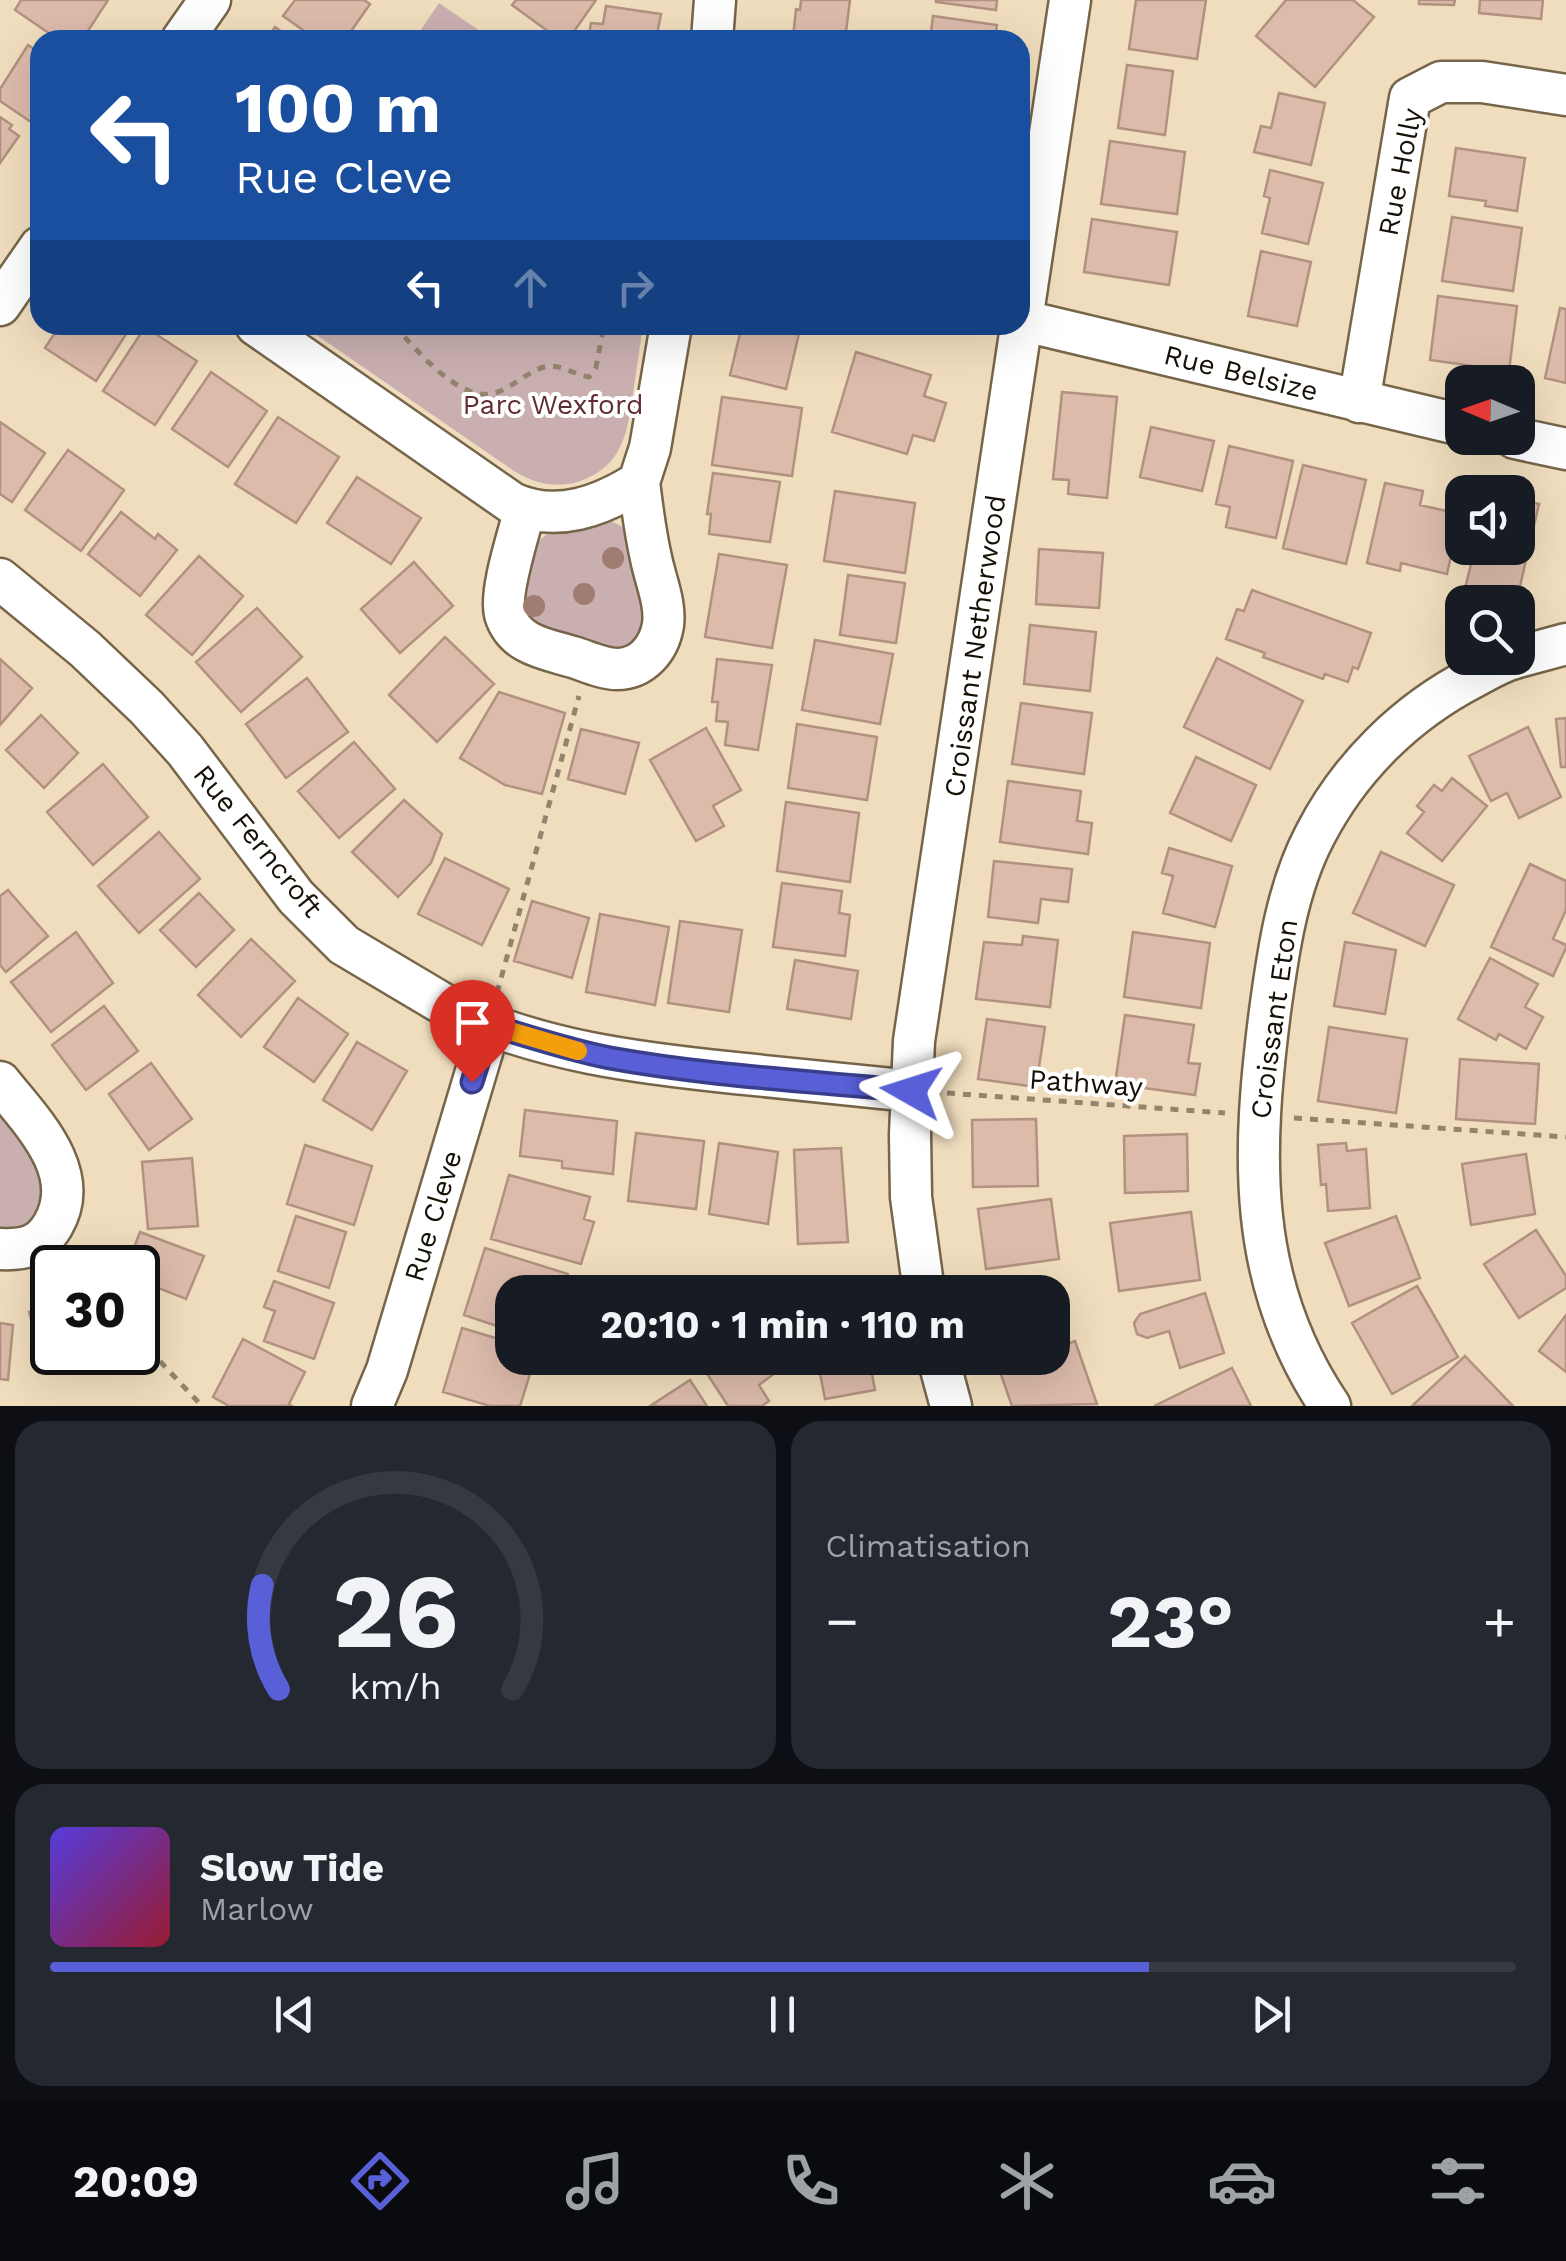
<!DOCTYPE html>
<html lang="fr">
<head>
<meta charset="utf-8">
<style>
  body { margin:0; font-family:"Work Sans",sans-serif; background:#242831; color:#f1f3f6; height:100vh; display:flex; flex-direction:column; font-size:38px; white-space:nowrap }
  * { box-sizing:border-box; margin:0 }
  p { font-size:32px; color:#9ea1a6 }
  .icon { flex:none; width:55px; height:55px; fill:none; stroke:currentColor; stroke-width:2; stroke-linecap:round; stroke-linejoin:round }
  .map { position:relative; height:1406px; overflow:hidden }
  .panel { display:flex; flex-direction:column; gap:15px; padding:15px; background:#0d0f14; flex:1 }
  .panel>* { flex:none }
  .banner { position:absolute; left:30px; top:30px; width:1000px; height:305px; border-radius:30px; box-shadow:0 10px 40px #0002; background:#1a4fa0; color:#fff; overflow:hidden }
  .needle { width:65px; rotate:272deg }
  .tools { position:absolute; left:1445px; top:365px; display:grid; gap:20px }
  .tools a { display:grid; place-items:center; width:90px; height:90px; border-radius:20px; background:#171b24; box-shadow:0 10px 40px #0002; font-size:50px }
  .speed { position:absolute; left:30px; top:1245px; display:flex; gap:20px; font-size:50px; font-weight:700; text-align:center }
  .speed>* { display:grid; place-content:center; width:130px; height:130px; border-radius:50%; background:#171b24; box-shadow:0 10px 40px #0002; line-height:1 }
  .speed .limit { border:5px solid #111; border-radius:15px; background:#fff; color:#111 }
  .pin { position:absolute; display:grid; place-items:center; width:85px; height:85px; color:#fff; margin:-102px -42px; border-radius:50% 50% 50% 0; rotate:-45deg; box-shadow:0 0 10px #0007 }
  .pin .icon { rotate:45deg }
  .me { position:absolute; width:110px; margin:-55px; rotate:276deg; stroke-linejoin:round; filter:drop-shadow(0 0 8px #0008) }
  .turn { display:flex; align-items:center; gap:35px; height:210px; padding:0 40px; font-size:45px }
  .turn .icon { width:130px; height:130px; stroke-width:2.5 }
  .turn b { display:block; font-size:70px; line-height:85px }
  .lanes { display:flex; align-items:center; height:95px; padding:0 40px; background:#0003; justify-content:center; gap:50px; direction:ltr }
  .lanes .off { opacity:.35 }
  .big { font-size:75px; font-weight:700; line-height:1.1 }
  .panel .card { flex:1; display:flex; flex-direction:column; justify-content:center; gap:15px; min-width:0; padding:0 35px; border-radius:30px; background:#242831 }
  .panel .dial { align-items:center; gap:0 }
  .dial svg { height:260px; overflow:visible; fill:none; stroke:#363941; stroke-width:7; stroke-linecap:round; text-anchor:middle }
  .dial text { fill:#f1f3f6; stroke:none }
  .song { display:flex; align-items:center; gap:30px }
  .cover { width:120px; height:120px; border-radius:15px; background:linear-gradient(135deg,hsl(250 70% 55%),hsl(350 70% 35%)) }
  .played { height:10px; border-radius:5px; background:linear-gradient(90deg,#585fd7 75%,#363941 75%) }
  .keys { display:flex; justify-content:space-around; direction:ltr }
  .heat { display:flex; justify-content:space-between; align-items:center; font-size:55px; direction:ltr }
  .panel .tiles { flex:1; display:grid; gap:15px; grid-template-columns:1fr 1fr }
  .card:last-child { grid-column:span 2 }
  .trip { position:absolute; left:495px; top:1275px; width:575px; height:100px; border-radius:30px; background:#171b24; box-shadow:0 10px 40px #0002; font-weight:700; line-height:100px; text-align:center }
  .tabs { display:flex; height:160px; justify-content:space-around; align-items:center; background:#090b0e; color:#9ea1a6 }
  .tabs .icon { width:70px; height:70px }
  .tabs .selected { color:#585fd7 }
  .tabs b { font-size:45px; color:#f1f3f6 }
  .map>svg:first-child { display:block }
</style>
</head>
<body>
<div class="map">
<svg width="1566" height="1406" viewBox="0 0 1566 1406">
  <rect width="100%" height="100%" fill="#f0ddbd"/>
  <path fill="#caafb0" d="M439 3 493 40H414Z
    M302 325H643C640 346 637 366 634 387 628 427 626 465 580 481 557 489 535 484 514 471Z
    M613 522 621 526 626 532 647 613 646 636 626 650 616 649 540 628 527 619 522 599 540 540 547 534Z
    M0 1110 43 1171 47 1192 31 1224 19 1231 0 1232Z"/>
  <path fill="#dcbbaa" stroke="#b29180" stroke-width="2.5" d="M21 0H108L82 40H59L15 10Z
    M295 0H364L370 4 345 40H317L283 16Z
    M516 0H596L568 40H560L512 5Z
    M801 0H850L845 40 793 37 796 9 800 10Z
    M936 0H997L996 10 936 2Z
    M1136 0H1206L1197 59 1129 49Z
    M1286 0H1353L1374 17 1315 87 1256 36Z
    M1419 0H1455L1454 5 1419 4Z
    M1480 0H1543L1541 19 1479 13Z
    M606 6 661 14 656 40H588L591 23 603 24Z
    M933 16 997 25 995 40H930Z
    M275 27 293 40H266Z
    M28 45 40 53V107L31 122 0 101V89Z
    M1127 65 1173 71 1165 135 1118 128Z
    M1279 93 1325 103 1311 165 1254 152 1261 126 1271 128Z
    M0 117 12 125 9 129 19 136 0 163Z
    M1110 141 1185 152 1177 214 1101 204Z
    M1456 148 1525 158 1517 211 1485 206 1486 201 1449 196Z
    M1270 170 1323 183 1308 244 1262 233 1270 198 1264 196Z
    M1452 217 1522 228 1513 291 1442 281Z
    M1092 219 1177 232 1169 285 1084 272Z
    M1261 251 1311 262 1297 326 1248 316Z
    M1438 296 1517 306 1509 371 1430 360Z
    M1560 308 1566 309V383L1545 378Z
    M60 325H132L96 381 45 348Z
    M742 325H801L786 389 730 375Z
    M145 327 197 361 155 425 103 391Z
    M856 352 931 375 924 396 946 403 934 441 913 435 907 454 832 432Z
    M211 372 267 411 228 467 172 429Z
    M1062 392 1117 397 1107 498 1068 494 1069 480 1053 479Z
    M722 397 802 408 792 476 712 465Z
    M278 417 339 457 296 523 235 484Z
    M0 422 45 453 12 502 0 494Z
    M1151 427 1214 441 1202 491 1140 477Z
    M1229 446 1293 461 1276 538 1226 527 1230 507 1216 504Z
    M68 450 124 490 81 551 25 510Z
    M1303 465 1366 480 1346 564 1283 548Z
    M713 473 780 482 770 542 709 534 711 514H707Z
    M357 477 421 518 391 564 327 523Z
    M1385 483 1423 491 1420 505 1460 514 1447 574 1401 563 1400 571 1367 563Z
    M835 491 915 503 905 573 824 561Z
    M1518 499 1539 504 1518 595 1500 590 1497 602 1463 597 1475 548H1518Z
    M121 512 155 539 158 534 177 550 140 596 88 554Z
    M1039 549 1103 553 1099 608 1036 604Z
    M719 554 787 565 772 648 705 637Z
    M199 556 243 596 192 655 146 615Z
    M414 562 453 606 400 653 361 609Z
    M848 575 905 583 896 643 840 635Z
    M1252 590 1371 633 1358 669 1353 667 1348 682 1325 674 1323 679 1263 657 1265 653 1226 639 1237 609 1244 611Z
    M257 608 302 657 241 712 196 662Z
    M1030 625 1096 632 1090 691 1024 684Z
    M445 637 494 684 437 742 389 695Z
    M815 640 893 654 880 724 802 710Z
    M1217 658 1303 701 1270 769 1184 727Z
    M0 659 32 688 0 725Z
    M717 659 772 665 758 750 725 745 728 722 716 721 718 702H712Z
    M307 678 348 732 286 778 246 724Z
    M499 692 565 713 542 794 505 785 460 758Z
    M1021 703 1092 713 1084 774 1012 764Z
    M41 715 78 753 44 788 6 750Z
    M1566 718V767H1561L1556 719Z
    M797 724 877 737 867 800 788 788Z
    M1528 727 1561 797 1519 818 1507 793 1491 801 1469 756Z
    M706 728 741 790 713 806 724 826 696 841 650 760Z
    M581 729 639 743 625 794 568 779Z
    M354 742 395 789 339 838 298 791Z
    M1196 757 1256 785 1231 841 1170 813Z
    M103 764 148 817 93 865 47 812Z
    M1452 778 1487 806 1442 861 1407 833 1424 812 1417 806 1434 785 1442 791Z
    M1008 781 1081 791 1077 821 1092 823 1088 854 1000 842Z
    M404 800 442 834 431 863 398 897 352 852Z
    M786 802 859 813 850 882 777 871Z
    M159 832 200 879 139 933 98 886Z
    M1169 848 1232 866 1215 927 1163 913 1173 876 1162 873Z
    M1381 852 1454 885 1425 946 1353 913Z
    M445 858 509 889 482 945 418 914Z
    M994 861 1072 869 1068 902 1041 899 1038 923 988 917Z
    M1530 864 1566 881V910L1553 939 1566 945V948L1553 976 1491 947Z
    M782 883 842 891 839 913 850 915 845 956 773 947Z
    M8 890 48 936 6 972 0 965V896Z
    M199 893 234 930 196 967 160 930Z
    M532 901 589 918 572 978 514 961Z
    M600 914 669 927 655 1005 586 992Z
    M680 921 742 930 729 1012 668 1003Z
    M76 932 113 983 51 1032 11 982Z
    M1133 932 1210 943 1201 1008 1124 997Z
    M1023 936 1058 940 1050 1007 976 999 984 942 1022 945Z
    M251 939 295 981 241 1037 198 995Z
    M1345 942 1396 950 1385 1014 1334 1006Z
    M1490 958 1538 984 1525 1007 1543 1017 1526 1049 1499 1034 1496 1040 1458 1019Z
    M795 960 858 971 851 1019 787 1009Z
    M298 998 348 1034 314 1082 264 1047Z
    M104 1006 138 1051 86 1090 52 1045Z
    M1125 1015 1194 1025 1188 1063 1200 1064 1195 1095 1115 1084Z
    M987 1019 1045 1027 1036 1087 978 1079Z
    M1329 1027 1407 1039 1396 1113 1318 1101Z
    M357 1042 407 1071 372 1130 323 1100Z
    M1460 1059 1539 1064 1535 1124 1456 1119Z
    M151 1063 192 1119 149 1150 109 1094Z
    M525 1110 617 1121 613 1174 562 1168V1161L520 1156Z
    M1036 1119 1038 1186 973 1187 972 1120Z
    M636 1133 704 1141 696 1209 628 1201Z
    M1187 1134 1188 1191 1125 1193 1124 1136Z
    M719 1143 778 1152 768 1224 709 1214Z
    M1346 1143 1347 1151 1366 1149 1370 1208 1328 1211 1326 1184 1321 1185 1318 1145Z
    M305 1145 372 1166 354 1225 287 1204Z
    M841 1148 848 1242 798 1244 794 1150Z
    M1526 1154 1535 1214 1471 1225 1462 1164Z
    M192 1158 198 1226 148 1229 142 1162Z
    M509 1175 590 1197 584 1219 594 1222 581 1264 491 1239Z
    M1051 1199 1059 1259 986 1269 978 1209Z
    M1191 1212 1200 1280 1119 1291 1110 1223Z
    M296 1216 346 1232 329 1288 278 1271Z
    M1396 1216 1420 1278 1349 1306 1325 1243Z
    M1536 1230 1566 1276V1288L1519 1318 1484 1264Z
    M140 1232 204 1256 186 1299 138 1280V1268H126Z
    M485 1248 568 1274 563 1292H512V1331L464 1315Z
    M1042 1278 1044 1292H989L988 1287Z
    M274 1281 334 1303 314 1359 264 1341 275 1311 264 1307Z
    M1417 1286 1458 1357 1392 1394 1352 1323Z
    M1205 1293 1224 1353 1180 1368 1169 1331 1147 1338 1137 1334 1134 1323 1140 1314Z
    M52 1306V1352L98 1353 44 1367 29 1312Z
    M1566 1315V1372L1539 1351Z
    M0 1323 13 1325 8 1380 0 1379Z
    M462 1328 512 1343V1358H535L520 1406H490L443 1392Z
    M243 1339 305 1372 289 1404 292 1406H229L213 1397Z
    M1075 1341 1097 1404 1012 1406 999 1369 1031 1358H1052V1350Z
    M1465 1356 1513 1406H1412Z
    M697 1358H778L769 1364 775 1373 759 1385 769 1401 762 1406H728Z
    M817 1358H869L875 1390 825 1399Z
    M1232 1368 1251 1406H1154Z
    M690 1380 707 1406H650Z"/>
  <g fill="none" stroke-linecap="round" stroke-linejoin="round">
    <defs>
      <path id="minor" d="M182 40 210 0
        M712 40 715 0
        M0 305 40 247
        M1020 320 1462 425
        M256 325 512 503C557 523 601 506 639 482L650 448 671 325
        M1359 402 1410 98 1441 82H1482L1566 95
        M1515 438 1566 449
        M525 509C519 533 499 592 505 614 514 645 546 649 573 657 586 661 603 669 617 669 642 669 659 649 663 625 666 603 655 579 651 558 645 532 642 507 639 482
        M0 579 85 649 147 708 185 750 296 897 344 945 450 1008C539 1051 638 1063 735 1073 793 1079 852 1085 911 1091
        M1518 657 1566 644
        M0 1082C31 1121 84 1172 53 1225 40 1247 24 1250 0 1249
        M924 1292 911 1197 910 1135 914 1041 1070 0
        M938 1358 951 1406
        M372 1406 387 1370 490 1025
        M1330 1406C1246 1282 1252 1152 1270 1011 1278 952 1287 888 1315 835 1350 767 1406 712 1474 677 1487 670 1500 662 1515 658"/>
    </defs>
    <use href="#minor" stroke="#766549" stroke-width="45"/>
    <path stroke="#92846d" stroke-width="5" stroke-dasharray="8 8" stroke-linecap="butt" d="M394 325C415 348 460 404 495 393 512 388 527 372 544 367 561 363 574 375 589 377L596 367 604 325
      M497 993 579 696
      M947 1093 1225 1113
      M1294 1118 1566 1137
      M138 1338 202 1406"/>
    <use href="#minor" stroke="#fff" stroke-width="40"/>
  </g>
  <g fill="#a17c71">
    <circle cx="613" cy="558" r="11"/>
    <circle cx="584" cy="594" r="11"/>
    <circle cx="534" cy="606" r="11"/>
  </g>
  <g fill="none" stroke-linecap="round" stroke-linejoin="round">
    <defs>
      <path id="route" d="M472 1082 490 1025C530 1037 569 1050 610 1058 709 1076 811 1081 911 1091"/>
    </defs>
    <use href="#route" stroke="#393e8c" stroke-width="25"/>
    <use href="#route" stroke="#585fd7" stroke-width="18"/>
    <path stroke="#f59e0b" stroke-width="18" d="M488 1031 490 1025 578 1051"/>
  </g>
  <g text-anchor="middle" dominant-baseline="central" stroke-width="8" stroke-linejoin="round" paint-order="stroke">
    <g font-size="28" fill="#161005" stroke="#fff">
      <text transform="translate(1400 172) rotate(-79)">Rue Holly</text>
      <text transform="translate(1241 373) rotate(14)">Rue Belsize</text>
      <text transform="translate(975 646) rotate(-82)">Croissant Netherwood</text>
      <text transform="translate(258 841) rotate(51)">Rue Ferncroft</text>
      <text transform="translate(1274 1019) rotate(-82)">Croissant Eton</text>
      <text transform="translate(1086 1083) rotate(4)">Pathway</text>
      <text transform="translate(433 1216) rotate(-73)">Rue Cleve</text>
    </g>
    <g font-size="28" fill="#602d32" stroke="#fff">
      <text x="553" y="404">Parc Wexford</text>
    </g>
  </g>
</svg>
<div class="tools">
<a><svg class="needle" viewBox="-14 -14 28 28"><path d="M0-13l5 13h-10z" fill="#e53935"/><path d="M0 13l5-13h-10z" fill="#9ea1a6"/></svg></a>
<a><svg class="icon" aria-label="sound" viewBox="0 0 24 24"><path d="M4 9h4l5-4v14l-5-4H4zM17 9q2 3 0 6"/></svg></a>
<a><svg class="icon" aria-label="search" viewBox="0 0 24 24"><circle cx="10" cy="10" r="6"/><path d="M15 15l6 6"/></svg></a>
</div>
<div class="speed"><div class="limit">30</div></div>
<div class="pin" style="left:472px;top:1082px;background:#d93025"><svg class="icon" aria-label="arrive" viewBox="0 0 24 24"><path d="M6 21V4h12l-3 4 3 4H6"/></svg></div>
<svg class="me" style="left:911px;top:1091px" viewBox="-20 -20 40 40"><path d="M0-17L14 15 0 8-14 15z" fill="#585fd7" stroke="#fff" stroke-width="4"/></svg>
<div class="trip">20:10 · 1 min · 110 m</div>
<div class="banner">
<div class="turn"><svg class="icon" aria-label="left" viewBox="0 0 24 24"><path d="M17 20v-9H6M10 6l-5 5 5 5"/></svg><div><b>100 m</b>Rue Cleve</div></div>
<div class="lanes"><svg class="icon" aria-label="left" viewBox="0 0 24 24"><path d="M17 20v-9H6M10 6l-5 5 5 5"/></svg><svg class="icon off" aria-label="ahead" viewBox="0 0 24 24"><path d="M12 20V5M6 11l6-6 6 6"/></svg><svg class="icon off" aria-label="right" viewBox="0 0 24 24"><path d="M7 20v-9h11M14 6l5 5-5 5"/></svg></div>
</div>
</div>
<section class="panel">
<div class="tiles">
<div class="card dial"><svg viewBox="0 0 100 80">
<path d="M14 69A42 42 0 1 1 86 69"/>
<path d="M14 69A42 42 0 0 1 9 37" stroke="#585fd7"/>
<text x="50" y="56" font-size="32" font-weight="700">26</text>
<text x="50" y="72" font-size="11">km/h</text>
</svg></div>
<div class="card"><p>Climatisation</p>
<div class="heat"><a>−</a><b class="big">23°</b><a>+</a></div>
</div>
<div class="card">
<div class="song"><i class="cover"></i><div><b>Slow Tide</b><p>Marlow</p></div></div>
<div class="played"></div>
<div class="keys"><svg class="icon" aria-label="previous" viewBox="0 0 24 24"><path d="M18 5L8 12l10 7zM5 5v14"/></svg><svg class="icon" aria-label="pause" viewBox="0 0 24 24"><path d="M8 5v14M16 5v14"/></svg><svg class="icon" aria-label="next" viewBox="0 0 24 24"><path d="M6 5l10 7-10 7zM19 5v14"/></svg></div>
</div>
</div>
</section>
<nav class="tabs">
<b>20:09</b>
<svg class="icon selected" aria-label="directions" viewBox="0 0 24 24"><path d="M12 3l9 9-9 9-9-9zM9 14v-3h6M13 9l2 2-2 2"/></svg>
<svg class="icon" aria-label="music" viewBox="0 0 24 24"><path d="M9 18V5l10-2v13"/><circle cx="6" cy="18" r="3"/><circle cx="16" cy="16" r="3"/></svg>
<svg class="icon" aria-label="phone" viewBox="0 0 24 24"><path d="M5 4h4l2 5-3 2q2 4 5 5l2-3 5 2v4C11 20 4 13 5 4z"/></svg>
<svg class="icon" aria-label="climate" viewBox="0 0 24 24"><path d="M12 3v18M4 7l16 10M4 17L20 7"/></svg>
<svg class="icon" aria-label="car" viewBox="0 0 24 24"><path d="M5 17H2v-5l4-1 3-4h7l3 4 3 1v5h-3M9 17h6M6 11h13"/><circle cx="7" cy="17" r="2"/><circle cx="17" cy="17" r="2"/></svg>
<svg class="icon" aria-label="filters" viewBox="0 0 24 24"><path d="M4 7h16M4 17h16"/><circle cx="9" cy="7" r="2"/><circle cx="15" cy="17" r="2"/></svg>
</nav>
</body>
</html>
